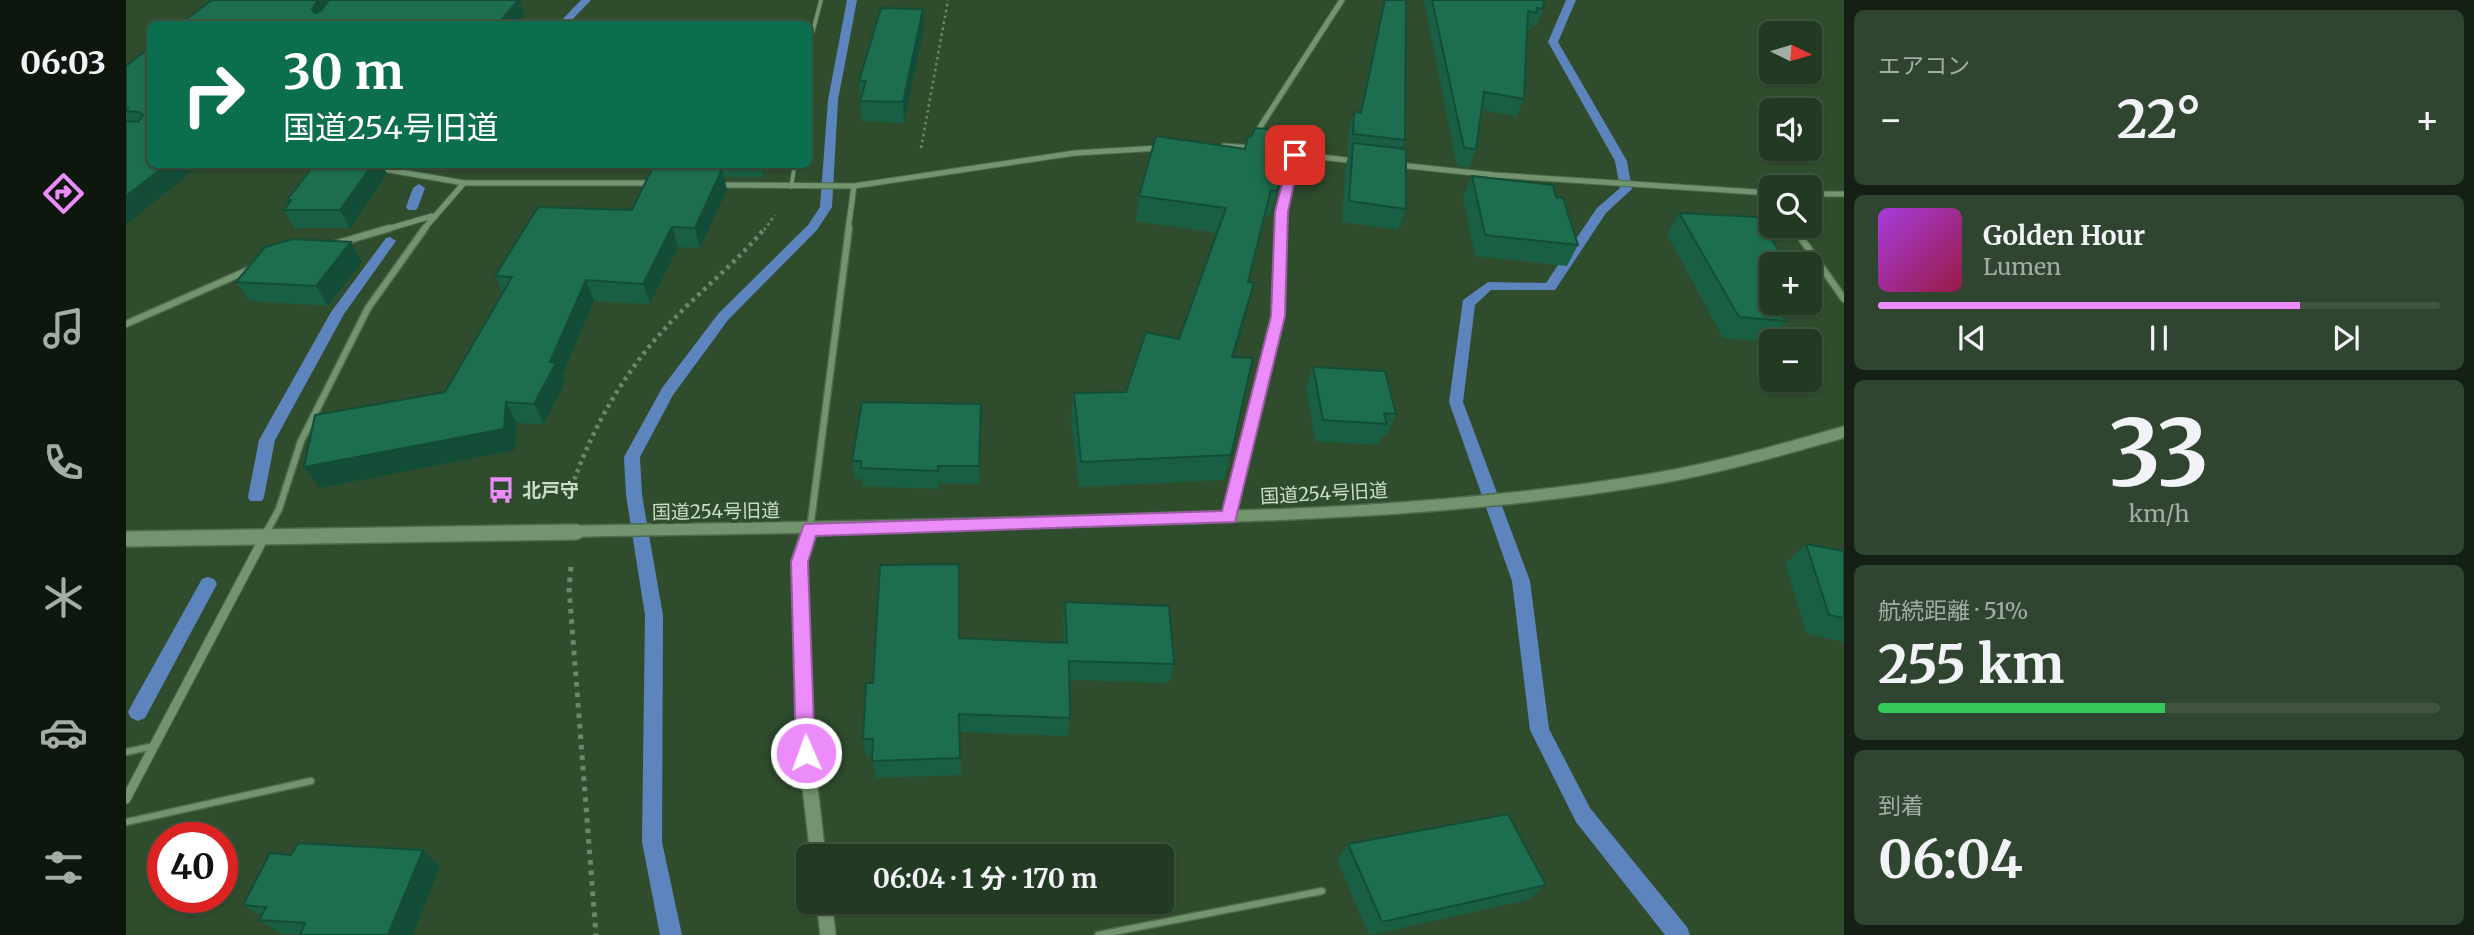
<!DOCTYPE html>
<html lang="ja">
<head>
<meta charset="utf-8">
<style>
  body { margin:0; font-family:Merriweather,"Noto Sans JP",serif; background:#2f452f; color:#f1f3f6; height:100vh; display:flex; flex-direction:column; font-size:26px; white-space:nowrap }
  * { box-sizing:border-box; margin:0 }
  p { font-size:23px; color:#a3ada5 }
  .icon { flex:none; width:38px; height:38px; fill:none; stroke:currentColor; stroke-width:2; stroke-linecap:round; stroke-linejoin:round }
  .map { position:relative; flex:1; overflow:hidden }
  .side { display:flex; flex-direction:column; gap:10px; padding:10px; background:#132013; width:630px }
  .side>* { flex:none }
  .guide { position:absolute; left:21px; top:21px; width:665px; height:147px; border-radius:10px; box-shadow:0 2px 5px #0004,0 0 0 2px #405440; background:#0b6e4f; color:#fff; overflow:hidden }
  .needle { width:46px; rotate:95deg }
  .controls { position:absolute; left:1633px; top:21px; display:grid; gap:14px }
  .controls a { display:grid; place-items:center; width:63px; height:63px; border-radius:10px; background:#233a22; box-shadow:0 2px 5px #0004,0 0 0 2px #405440; font-size:35px }
  .speed { position:absolute; left:21px; top:822px; display:flex; gap:14px; font-size:35px; font-weight:700; text-align:center }
  .speed>* { display:grid; place-content:center; width:91px; height:91px; border-radius:50%; background:#233a22; box-shadow:0 2px 5px #0004,0 0 0 2px #405440; line-height:1 }
  .speed .limit { border:10px solid #d22; background:#fff; color:#111 }
  .pin { position:absolute; display:grid; place-items:center; width:60px; height:60px; color:#fff; margin:-30px; border-radius:14px; box-shadow:0 4px 10px #0006 }
  .me { position:absolute; width:77px; margin:-38px; rotate:358deg; stroke-linejoin:round; filter:drop-shadow(0 0 5px #0008) }
  .turn { display:flex; align-items:center; gap:24px; height:147px; padding:0 21px; font-size:32px }
  .turn .icon { width:91px; height:91px; stroke-width:2.5 }
  .turn b { display:block; font-size:49px; line-height:60px }
  .big { font-size:52px; font-weight:700; line-height:1.1 }
  .side .tile { flex:1; display:flex; flex-direction:column; justify-content:center; gap:10px; min-width:0; padding:0 24px; border-radius:10px; background:#2f452f }
  .side .dial { align-items:center; gap:0 }
  .dial b { font-size:91px; line-height:1 }
  .song { display:flex; align-items:center; gap:21px }
  .cover { width:84px; height:84px; border-radius:10px; background:linear-gradient(135deg,hsl(280 70% 55%),hsl(340 70% 35%)) }
  .played { height:7px; border-radius:4px; background:linear-gradient(90deg,#ec8cfa 75%,#405440 75%) }
  .keys { display:flex; justify-content:space-around; direction:ltr }
  .heat { display:flex; justify-content:space-between; align-items:center; font-size:38px; direction:ltr }
  .charge { height:10px; border-radius:5px; background:linear-gradient(90deg,#34c759 51%,#405440 0) }
  .trip { position:absolute; left:670px; top:844px; width:378px; height:70px; border-radius:10px; background:#233a22; box-shadow:0 2px 5px #0004,0 0 0 2px #405440; font-weight:700; line-height:70px; text-align:center }
  main { display:flex; flex:1; min-height:0 }
  .dock { display:flex; flex-direction:column; width:126px; justify-content:space-around; align-items:center; background:#0e170e; color:#a3ada5 }
  .dock .icon { width:49px; height:49px }
  .dock .active { color:#ec8cfa }
  .dock b { font-size:32px; color:#f1f3f6 }
  .map>svg:first-child { display:block }
</style>
</head>
<body>
<main>
<nav class="dock">
<b>06:03</b>
<svg class="icon active" aria-label="directions" viewBox="0 0 24 24"><path d="M12 3l9 9-9 9-9-9zM9 14v-3h6M13 9l2 2-2 2"/></svg>
<svg class="icon" aria-label="music" viewBox="0 0 24 24"><path d="M9 18V5l10-2v13"/><circle cx="6" cy="18" r="3"/><circle cx="16" cy="16" r="3"/></svg>
<svg class="icon" aria-label="phone" viewBox="0 0 24 24"><path d="M5 4h4l2 5-3 2q2 4 5 5l2-3 5 2v4C11 20 4 13 5 4z"/></svg>
<svg class="icon" aria-label="climate" viewBox="0 0 24 24"><path d="M12 3v18M4 7l16 10M4 17L20 7"/></svg>
<svg class="icon" aria-label="car" viewBox="0 0 24 24"><path d="M5 17H2v-5l4-1 3-4h7l3 4 3 1v5h-3M9 17h6M6 11h13"/><circle cx="7" cy="17" r="2"/><circle cx="17" cy="17" r="2"/></svg>
<svg class="icon" aria-label="filters" viewBox="0 0 24 24"><path d="M4 7h16M4 17h16"/><circle cx="9" cy="7" r="2"/><circle cx="15" cy="17" r="2"/></svg>
</nav>
<div class="map">
<svg width="1718" height="935" viewBox="0 0 1718 935">
  <rect width="100%" height="100%" fill="#2f4d2d"/>
  <g fill="none" stroke-linecap="round" stroke-linejoin="round">
    <path fill="#5e84be" fill-rule="evenodd" d="M455 0H465L442 24H432Z
      M721 0H731L712 100 706 207 691 230 602 320 547 395 514 457 516 495 537 615 536 842 556 935H534L516 842 519 615 500 495 498 457 536 388 592 314 682 225 694 207 702 100Z
      M1440 0H1450L1432 42 1501 161 1506 189 1480 213 1429 290H1365L1349 305 1337 402 1404 581 1423 729 1464 808 1561 927 1564 935H1539L1450 822 1404 730 1386 581 1323 402 1337 300 1362 282 1420 283 1471 208 1494 188 1489 161 1422 42Z
      M293 184 299 188 292 207 290 210H282L280 207 287 188Z
      M264 237 270 241 218 314 149 440 138 497 136 501H124L122 497 133 440 205 312 260 238Z
      M82 577 88 579 91 584 19 718 12 721 5 718 2 712 5 706 76 579Z"/>
    <defs>
      <path id="service-far2" d="M682 50 695 0
        M665 187 669 164
        M1155 230 1156 213 1169 155"/>
      <path id="service-far1" d="M1104 515 1152 315 1155 228"/>
      <path id="service" d="M0 752 28 746
        M0 822 185 781
        M972 935 1196 891"/>
      <path id="minor-far2" d="M1129 135 1216 0
        M1098 146 1128 148
        M1151 152 1229 161
        M1272 165 1368 175 1645 193
        M252 168 338 183H526
        M594 185 728 186 949 153 1034 148
        M1684 194H1718
        M1667 226 1670 230
        M258 230 306 216
        M297 230 338 183
        M722 230 728 186"/>
      <path id="minor-far1" d="M1668 228 1718 299
        M209 244 264 228
        M0 324 127 268
        M684 529 723 228
        M140 533 153 509 175 441 242 308 299 228"/>
      <path id="minor" d="M0 799 141 532"/>
      <path id="tertiary-far1" d="M330 533C539 530 746 527 954 521 1146 516 1338 511 1527 479 1592 468 1655 450 1718 432
        M683 533 684 529"/>
      <path id="tertiary" d="M683 532 673 562 680 753 692 856
        M0 539 450 532
        M698 901 702 935"/>
    </defs>
    <use href="#service-far2" stroke="#4f694d" stroke-width="5"/>
    <use href="#service-far1" stroke="#4f694d" stroke-width="7"/>
    <use href="#service" stroke="#4f694d" stroke-width="9"/>
    <use href="#minor-far2" stroke="#4f694d" stroke-width="7"/>
    <use href="#minor-far1" stroke="#4f694d" stroke-width="9"/>
    <use href="#minor" stroke="#4f694d" stroke-width="11"/>
    <use href="#tertiary-far1" stroke="#4f694d" stroke-width="14"/>
    <use href="#tertiary" stroke="#4f694d" stroke-width="18"/>
    <path stroke="#6e876c" stroke-width="2.5" stroke-dasharray="2.5 3.5" stroke-linecap="butt" d="M795 148 822 0
      M638 230 649 215"/>
    <path stroke="#6e876c" stroke-width="4.5" stroke-dasharray="3.5 4.5" stroke-linecap="butt" d="M443 495C464 431 497 373 543 324 574 291 610 263 639 228"/>
    <path stroke="#6e876c" stroke-width="5" stroke-dasharray="4.5 6" stroke-linecap="butt" d="M445 567 443 588 470 935"/>
    <use href="#service-far2" stroke="#72946f" stroke-width="3.5"/>
    <use href="#service-far1" stroke="#72946f" stroke-width="4.5"/>
    <use href="#service" stroke="#72946f" stroke-width="6"/>
    <use href="#minor-far2" stroke="#72946f" stroke-width="5"/>
    <use href="#minor-far1" stroke="#72946f" stroke-width="6"/>
    <use href="#minor" stroke="#72946f" stroke-width="9"/>
    <use href="#tertiary-far1" stroke="#72946f" stroke-width="11"/>
    <use href="#tertiary" stroke="#72946f" stroke-width="15"/>
  </g>
  <path fill="#195f43" d="M1258 0H1280L1279 140 1276 148 1280 209 1272 230 1216 222 1220 164 1223 153H1221L1223 130 1228 112H1234Z
    M1298 0H1418L1417 9 1410 26 1406 25 1404 29H1402L1398 99 1391 116 1355 110 1350 149 1343 167 1331 166Z
    M797 9 798 29 778 123 736 121 733 81Z
    M24 47V164L0 225V66Z
    M1119 149 1151 191 1144 216 1139 215 1122 282V309L1107 357 1105 455 1098 480 953 487 945 419 948 393 1000 392 1053 339 1091 233 1010 221 1013 196Z
    M534 164H640L638 177H598L601 190 574 248 552 247 524 304 468 301 436 376 439 383 418 424 391 423 389 450 194 488 319 392 377 293 369 276 506 210 534 167Z
    M261 174 224 228H169L158 210 163 203 161 200Z
    M1346 176 1430 197 1452 245 1441 266 1349 256 1337 197Z
    M1553 213 1645 303H1669L1664 310 1665 312 1659 320 1660 321 1643 342 1597 338 1541 234Z
    M236 262 202 306 124 301 110 282Z
    M1187 367 1270 414 1261 435H1256L1252 445 1189 441 1180 388Z
    M855 404 853 484 813 483V489L737 486 736 479H729L726 461Z
    M1680 544 1718 551V642L1681 634 1659 564Z
    M834 584V638L938 642 937 622 939 602 1048 664 1043 683 944 680V718L942 736 834 732 835 775 750 778 746 756 740 757 737 739 747 683Z
    M1222 844 1420 885 1402 900 1243 935 1211 860Z
    M314 866 287 935 156 934 133 920 135 916 117 905Z"/>
  <path fill="#144d37" d="M192 0H211L195 24 186 9Z
    M388 0H395L398 15 391 24H372Z
    M797 9 798 29 778 123 777 102Z
    M41 164H75L0 225V196Z
    M247 164H256L261 174 224 228 214 210Z
    M635 164H640L638 177Z
    M596 169 601 190 574 248 569 228Z
    M546 227 552 247 524 304 517 284Z
    M225 242 236 262 202 306 190 286Z
    M460 280 468 301 436 376 439 383 418 424 408 404 424 362Z
    M1128 283 1122 309 1100 383 1106 357Z
    M380 402 391 423 389 450 194 488 178 467Z
    M297 850 314 866 287 935H262Z"/>
  <path fill="#1d6e4e" stroke="#144d37" stroke-width="2" d="M86 0H192L186 9 189 13 195 11 203 0H392L372 24H54Z
    M1259 0H1280L1279 140 1227 134 1228 112 1235 113Z
    M1306 0H1418L1417 9 1411 8V13L1402 11 1398 99 1358 92 1350 149 1338 148Z
    M755 8 797 9 777 102 734 101 740 81H733Z
    M24 47V164H41L0 196V121L12 122 17 115 13 112 0 111V109L2 108 0 107V66Z
    M1129 128 1159 131 1157 142 1161 143 1151 191 1145 190 1122 282 1128 283 1106 357 1127 358 1105 455 955 462 948 393 1000 392 1020 332 1053 339 1100 208 1013 196 1030 136 1119 149 1122 136 1125 137Z
    M1227 143 1280 149V209L1223 201Z
    M189 164H247L214 210H158L165 200H161Z
    M527 167 596 169 569 228 546 227 517 284 460 280 424 362 430 363 408 404 380 402 378 429 178 467 189 415 319 392 386 277 369 276 412 207 506 210Z
    M1346 176 1427 185 1430 197 1437 198 1452 245 1359 235Z
    M1553 213 1632 217 1661 264H1645V303H1660L1665 312 1654 311 1660 321 1613 317Z
    M167 239 225 242 190 286 110 282 139 247Z
    M1187 367 1259 371 1270 414 1258 413 1261 424 1197 420Z
    M736 402 855 404 853 466H812V471L735 468V461H726Z
    M1680 544 1718 551V618L1703 615Z
    M833 564V638L941 643 939 602 1043 606 1048 664 943 661 944 718 833 714 834 758 746 761 747 739H737L740 683H747L754 565Z
    M1382 814 1420 885 1256 922 1222 844Z
    M172 843 297 850 262 935H174L179 923 133 920 140 907 117 905 144 853 165 855Z"/>
  <path fill="#ec8cfa" stroke="#995ba2" stroke-width="2" d="M1169 151 1174 155 1162 212 1159 316 1109 522 690 536 682 562 689 753 687 759 680 762 673 759 670 753 665 562 678 524 1096 511 1145 316 1149 212 1163 155Z"/>
  <defs>
    <symbol id="bus-bare" viewBox="-9 -9 18 18"><path d="M-5-6H5V4H4V6H2V4H-2V6H-4V4H-5ZM-3.5-4V0h7V-4ZM-3.5 1.2v1.5H-2V1.2ZM2 1.2v1.5H3.5V1.2Z" fill="#ec8cfa" stroke="#2f4d2d" stroke-width="2.5" paint-order="stroke"/></symbol>
  </defs>
  <g fill-rule="evenodd">
    <use href="#bus-bare" x="356" y="471" width="38" height="38"/>
  </g>
  <g text-anchor="middle" dominant-baseline="central" stroke-width="7" stroke-linejoin="round" paint-order="stroke">
    <g font-size="19" font-weight="bold" fill="#cbddc9" stroke="#2f4d2d" text-anchor="start">
      <text x="396" y="490">北戸守</text>
    </g>
    <g font-size="19" fill="#cbddc9" stroke="#2f4d2d">
      <text transform="translate(1198 493) rotate(-3)">国道254号旧道</text>
      <text transform="translate(590 511) rotate(-1)">国道254号旧道</text>
    </g>
  </g>
</svg>
<div class="controls">
<a><svg class="needle" viewBox="-14 -14 28 28"><path d="M0-13l5 13h-10z" fill="#e53935"/><path d="M0 13l5-13h-10z" fill="#a3ada5"/></svg></a>
<a><svg class="icon" aria-label="sound" viewBox="0 0 24 24"><path d="M4 9h4l5-4v14l-5-4H4zM17 9q2 3 0 6"/></svg></a>
<a><svg class="icon" aria-label="search" viewBox="0 0 24 24"><circle cx="10" cy="10" r="6"/><path d="M15 15l6 6"/></svg></a>
<a>+</a>
<a>−</a>
</div>
<div class="speed"><div class="limit">40</div></div>
<div class="pin" style="left:1169px;top:155px;background:#d93025"><svg class="icon" aria-label="arrive" viewBox="0 0 24 24"><path d="M6 21V4h12l-3 4 3 4H6"/></svg></div>
<svg class="me" style="left:680px;top:753px" viewBox="-20 -20 40 40"><circle r="17" fill="#ec8cfa" stroke="#fff" stroke-width="3"/><path d="M0-11L8 9 0 5-8 9z" fill="#fff"/></svg>
<div class="trip">06:04 · 1 分 · 170 m</div>
<div class="guide">
<div class="turn"><svg class="icon" aria-label="right" viewBox="0 0 24 24"><path d="M7 20v-9h11M14 6l5 5-5 5"/></svg><div><b>30 m</b>国道254号旧道</div></div>
</div>
</div>
<section class="side">
<div class="tile"><p>エアコン</p>
<div class="heat"><a>−</a><b class="big">22°</b><a>+</a></div>
</div>
<div class="tile">
<div class="song"><i class="cover"></i><div><b>Golden Hour</b><p>Lumen</p></div></div>
<div class="played"></div>
<div class="keys"><svg class="icon" aria-label="previous" viewBox="0 0 24 24"><path d="M18 5L8 12l10 7zM5 5v14"/></svg><svg class="icon" aria-label="pause" viewBox="0 0 24 24"><path d="M8 5v14M16 5v14"/></svg><svg class="icon" aria-label="next" viewBox="0 0 24 24"><path d="M6 5l10 7-10 7zM19 5v14"/></svg></div>
</div>
<div class="tile dial"><b>33</b><p>km/h</p></div>
<div class="tile"><p>航続距離 · 51%</p><b class="big">255 km</b><div class="charge"></div></div>
<div class="tile"><p>到着</p><b class="big">06:04</b></div>
</section>
</main>
</body>
</html>
